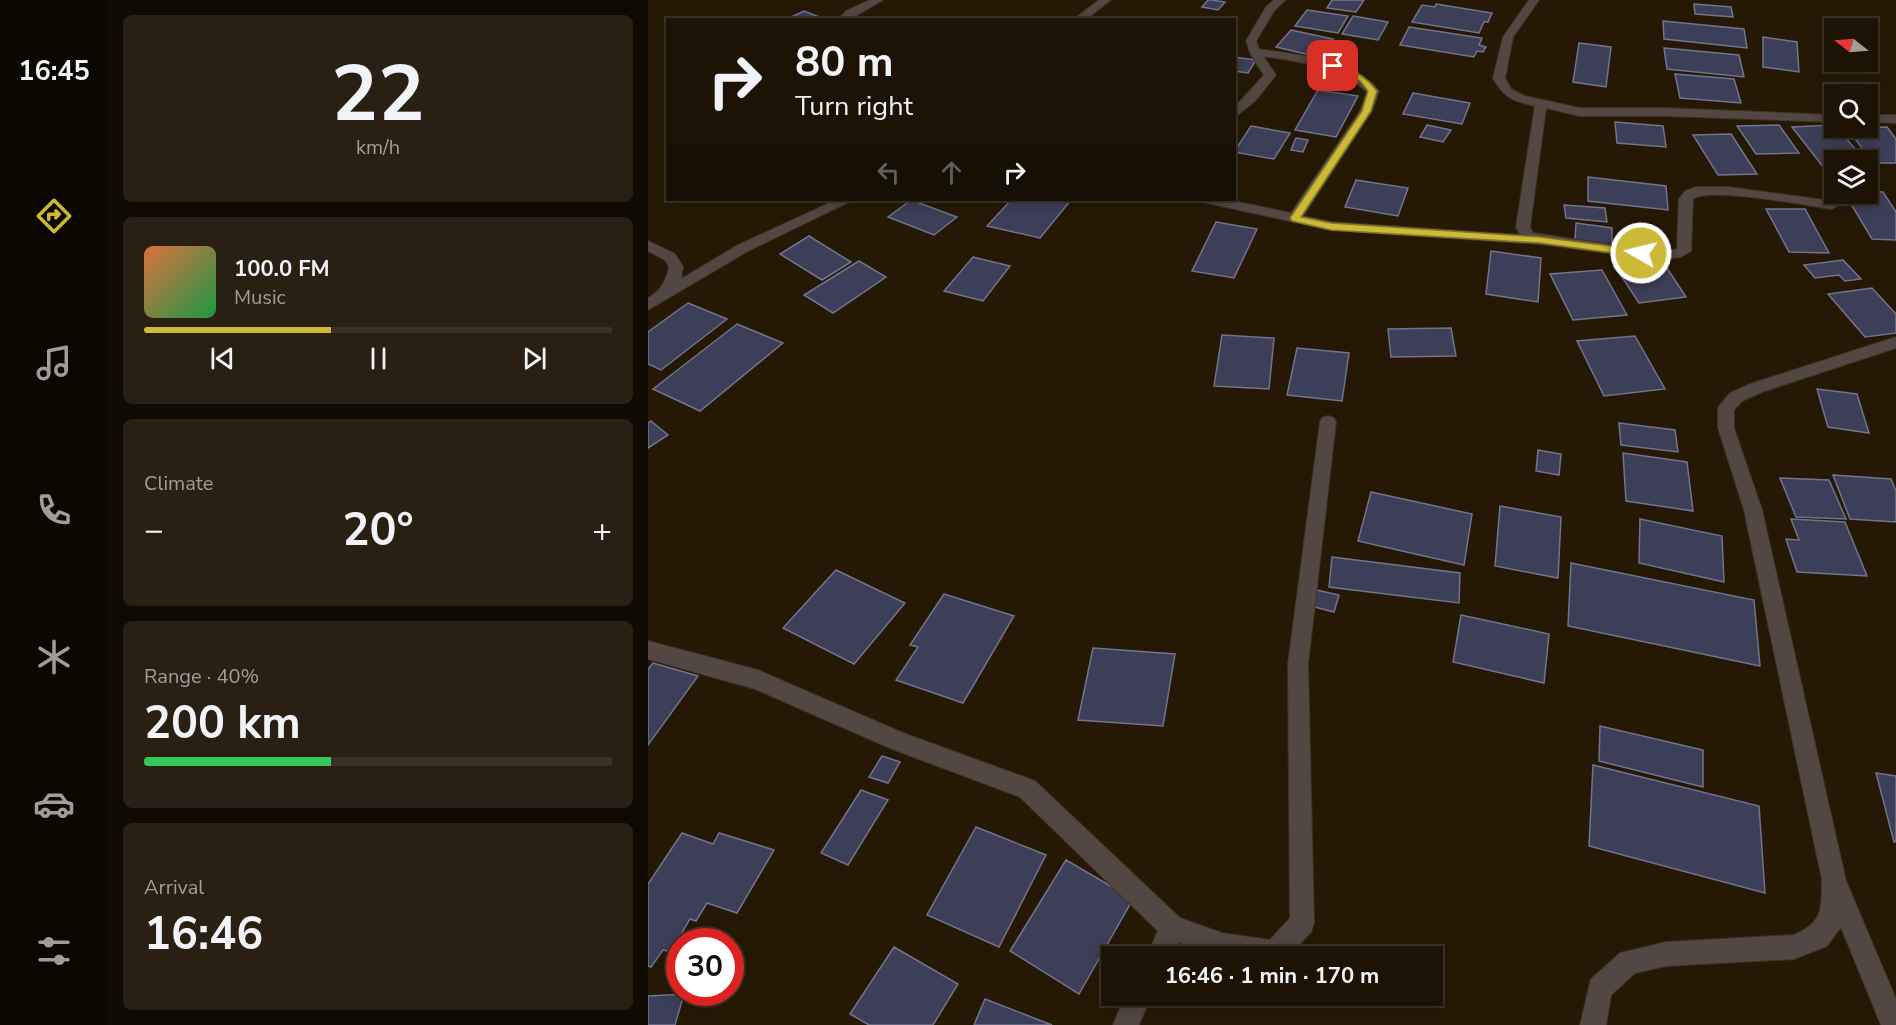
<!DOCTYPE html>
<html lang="en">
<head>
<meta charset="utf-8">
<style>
  body { margin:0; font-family:"Nunito Sans",sans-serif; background:#292013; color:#f1f3f6; height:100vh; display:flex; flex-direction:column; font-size:22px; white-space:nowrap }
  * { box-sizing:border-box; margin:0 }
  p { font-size:20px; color:#a09e9a }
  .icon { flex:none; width:33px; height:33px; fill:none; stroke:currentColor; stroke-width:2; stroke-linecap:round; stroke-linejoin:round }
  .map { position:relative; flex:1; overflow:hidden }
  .details { display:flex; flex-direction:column; gap:15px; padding:15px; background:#0f0a02; width:540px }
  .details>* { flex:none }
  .guide { position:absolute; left:18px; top:18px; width:570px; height:183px; border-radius:0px; box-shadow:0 3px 15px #0003,0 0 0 2px #3a3226; background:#1c1304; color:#f1f3f6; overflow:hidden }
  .needle { width:39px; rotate:287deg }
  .buttons { position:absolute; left:1176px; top:18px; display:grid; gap:12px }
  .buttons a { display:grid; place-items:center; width:54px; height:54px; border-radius:0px; background:#1c1304; box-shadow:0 3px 15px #0003,0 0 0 2px #3a3226; font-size:30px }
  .speed { position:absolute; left:18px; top:928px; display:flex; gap:12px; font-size:30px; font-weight:700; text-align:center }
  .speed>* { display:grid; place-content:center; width:78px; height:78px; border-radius:50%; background:#1c1304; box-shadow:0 3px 15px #0003,0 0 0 2px #3a3226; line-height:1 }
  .speed .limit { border:9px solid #d22; background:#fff; color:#111 }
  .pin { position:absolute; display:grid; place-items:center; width:51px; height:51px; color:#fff; margin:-26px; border-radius:12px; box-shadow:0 3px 9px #0006 }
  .me { position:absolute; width:66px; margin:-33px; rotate:278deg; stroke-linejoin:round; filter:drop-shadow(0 0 4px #0008) }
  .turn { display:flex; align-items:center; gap:21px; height:126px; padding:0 30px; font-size:27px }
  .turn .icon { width:78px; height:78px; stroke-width:2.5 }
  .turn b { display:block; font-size:42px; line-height:51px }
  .lanes { display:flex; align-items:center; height:57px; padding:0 30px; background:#0003; justify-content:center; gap:30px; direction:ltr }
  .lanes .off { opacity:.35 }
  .big { font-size:45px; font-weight:700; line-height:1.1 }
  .details .tile { flex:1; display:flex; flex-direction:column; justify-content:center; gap:9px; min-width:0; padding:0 21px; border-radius:9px; background:#292013 }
  .details .dial { align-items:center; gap:0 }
  .dial b { font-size:78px; line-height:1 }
  .song { display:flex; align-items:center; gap:18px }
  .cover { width:72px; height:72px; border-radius:9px; background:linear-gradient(135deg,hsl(20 70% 55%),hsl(140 70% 35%)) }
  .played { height:6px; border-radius:3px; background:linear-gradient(90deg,#ccb938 40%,#3a3226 40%) }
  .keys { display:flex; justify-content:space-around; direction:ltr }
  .heat { display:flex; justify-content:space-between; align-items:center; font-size:33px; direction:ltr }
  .charge { height:9px; border-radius:4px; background:linear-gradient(90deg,#34c759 40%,#3a3226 0) }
  .trip { position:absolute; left:453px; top:946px; width:342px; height:60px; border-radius:0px; background:#1c1304; box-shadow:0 3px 15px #0003,0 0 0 2px #3a3226; font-weight:700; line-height:60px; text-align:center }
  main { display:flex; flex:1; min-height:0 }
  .dock { display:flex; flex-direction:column; width:108px; justify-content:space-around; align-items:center; background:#0b0802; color:#a09e9a }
  .dock .icon { width:42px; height:42px }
  .dock .current { color:#ccb938 }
  .dock b { font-size:27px; color:#f1f3f6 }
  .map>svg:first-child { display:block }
</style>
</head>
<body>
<main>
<nav class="dock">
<b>16:45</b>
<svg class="icon current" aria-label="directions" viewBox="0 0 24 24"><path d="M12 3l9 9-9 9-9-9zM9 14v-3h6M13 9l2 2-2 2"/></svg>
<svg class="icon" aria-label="music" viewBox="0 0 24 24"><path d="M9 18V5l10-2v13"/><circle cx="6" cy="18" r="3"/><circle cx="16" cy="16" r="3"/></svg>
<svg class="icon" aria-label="phone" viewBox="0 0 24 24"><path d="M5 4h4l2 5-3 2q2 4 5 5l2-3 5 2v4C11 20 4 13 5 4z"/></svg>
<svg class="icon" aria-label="climate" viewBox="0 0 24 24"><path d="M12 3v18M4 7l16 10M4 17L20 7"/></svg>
<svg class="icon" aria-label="car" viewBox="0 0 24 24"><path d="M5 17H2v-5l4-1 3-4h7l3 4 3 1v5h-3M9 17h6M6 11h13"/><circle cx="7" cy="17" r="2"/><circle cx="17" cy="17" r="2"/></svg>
<svg class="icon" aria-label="filters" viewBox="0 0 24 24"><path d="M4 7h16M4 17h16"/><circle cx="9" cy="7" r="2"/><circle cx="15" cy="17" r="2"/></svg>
</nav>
<section class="details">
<div class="tile dial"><b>22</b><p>km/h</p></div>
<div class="tile">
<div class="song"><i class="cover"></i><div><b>100.0 FM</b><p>Music</p></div></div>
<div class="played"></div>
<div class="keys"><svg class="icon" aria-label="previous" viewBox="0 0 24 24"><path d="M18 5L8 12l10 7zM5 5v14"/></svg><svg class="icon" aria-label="pause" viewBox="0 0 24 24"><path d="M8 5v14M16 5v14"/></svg><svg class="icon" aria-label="next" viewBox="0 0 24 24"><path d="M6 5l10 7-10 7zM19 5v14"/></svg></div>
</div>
<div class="tile"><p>Climate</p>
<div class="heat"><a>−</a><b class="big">20°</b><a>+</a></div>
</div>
<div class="tile"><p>Range · 40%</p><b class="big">200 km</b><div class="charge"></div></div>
<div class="tile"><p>Arrival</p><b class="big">16:46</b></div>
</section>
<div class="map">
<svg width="1248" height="1025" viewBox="0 0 1248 1025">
  <rect width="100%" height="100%" fill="#251905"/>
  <path fill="#3d3e58" stroke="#72738c" stroke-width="1.5" d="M560 0H564L577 2 570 10 554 7Z
    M684 0H716L708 12 679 8Z
    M788 4 844 13 840 22H836L831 33 764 22 774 5 787 7Z
    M1046 4 1083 7 1085 17 1047 14Z
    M659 10 700 16 690 33 647 26Z
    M156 11 179 20H137Z
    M705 16 740 22 730 40 694 34Z
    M1015 21 1096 29 1099 48 1016 39Z
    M761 27 834 38 831 45 838 47 835 52 829 51 826 57 752 45Z
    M643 30 685 39 670 57 628 47Z
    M1115 37 1149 42 1151 72 1115 67Z
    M931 43 963 47 958 87 925 82Z
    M1016 48 1091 55 1096 77 1019 69Z
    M586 57 608 60 600 73 586 71Z
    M1027 74 1086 79 1093 103 1032 98Z
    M670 90 710 96 688 137 647 130Z
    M765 93 822 103 814 124 755 114Z
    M967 122 1015 126 1018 147 969 143Z
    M779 125 803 130 795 142 772 137Z
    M1131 125 1151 153 1108 154 1089 126Z
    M1186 125 1217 160H1186V177H1183L1144 127Z
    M603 126 642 133 626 159 586 152Z
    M1239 127 1248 139V163H1225L1199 128Z
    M1083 134 1109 174 1070 175 1045 135Z
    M648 138 660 140 655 152 643 150Z
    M940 177 1018 186 1020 210 940 201Z
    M708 180 760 188 750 216 697 207Z
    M1220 191 1235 192 1248 212V240L1224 239 1197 194H1220Z
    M263 200 309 217 286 235 240 217Z
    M363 200H423L392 238 339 226Z
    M916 205 957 208 959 222 918 218Z
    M1118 209H1157L1181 253 1141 252Z
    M568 222 609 229 586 278 544 271Z
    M928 223 964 228V245L927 240Z
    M161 236 203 262 174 280 132 254Z
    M843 251 893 258 890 302 838 294Z
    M325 257 362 266 335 301 296 291Z
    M1195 260 1213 279 1197 281 1191 275 1167 278 1156 265Z
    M211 261 238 277 185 313 156 295Z
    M1015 262 1038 297 991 303 968 268Z
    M954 270 979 315 925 320 902 274Z
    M1224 288 1248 314V333L1217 337 1180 294Z
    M40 303 79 319 13 370 0 364V332Z
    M89 324 135 343 52 411 5 389Z
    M803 328 808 356 743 357 740 329Z
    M574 335 626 338 621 389 566 386Z
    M987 336 1017 389 956 396 929 341Z
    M649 348 701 353 694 401 639 395Z
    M1169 389 1209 394 1221 433 1180 427Z
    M3 421 20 435 0 448V423Z
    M971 423 1027 430 1030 452 973 445Z
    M890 450 913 454 911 475 888 471Z
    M975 453 1039 462 1045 511 978 501Z
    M1185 475 1243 479 1248 491V522L1202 519Z
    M1132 478 1181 480 1198 519 1148 517Z
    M723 492 824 514 816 565 710 541Z
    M852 506 913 517 910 578 847 566Z
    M992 519 1074 536 1076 582 991 563Z
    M1143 519 1197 522 1219 576 1149 572 1138 539 1151 540Z
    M684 557 812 573 811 603 681 587Z
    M923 563 1106 600 1112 666 920 626Z
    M188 570 257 603 206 664 135 628Z
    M664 589 691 595 686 612 659 605Z
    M296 594 366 616 315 703 248 680 270 647 262 645Z
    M813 615 901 634 896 683 805 662Z
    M445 648 527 654 515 726 430 720Z
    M5 663 50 676 0 745V669Z
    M952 726 1055 750V787L951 761Z
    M234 756 252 762 240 783 221 777Z
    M945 765 1111 806 1117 893 941 846Z
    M1228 773 1248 776V842H1246Z
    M213 790 240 800 200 865 173 853Z
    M328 827 398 855 351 947 279 915Z
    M34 833 65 844 71 833 126 850 89 913 59 903 48 921 42 919 23 952 15 950 3 967 0 966V884Z
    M418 860 485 899 431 994 362 951Z
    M246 947 310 984 285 1025H221L202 1014Z
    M36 994 27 1025H0V996Z
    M337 999 404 1025H326Z"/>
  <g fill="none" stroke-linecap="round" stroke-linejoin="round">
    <defs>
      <path id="street" d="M222 0H235L201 20H190L198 11Z
        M451 0H463L437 20H425Z
        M626 0H637L626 11 608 41 611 49C652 56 703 57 731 91L724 111 655 216 683 222 872 235 868 227 887 106C865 101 856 98 845 78L855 37 881 0H891L865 37 857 78 863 89 877 96 932 108H1017L1186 115V122L1017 116H932L898 108 882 227 885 233 1012 252 1029 249 1031 199 1037 191 1048 187H1080L1184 201 1191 205 1184 209C1160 206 1059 186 1045 199L1043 251 1033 257 1012 260 891 244 683 230 559 203 558 200H580L643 213 712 111 719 92C690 65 652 62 615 56L628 75 607 101 586 118V108L616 75 603 55 598 41 618 7Z
        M1248 115V123L1220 122V115Z
        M188 200H205L100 251 0 310V298C13 291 18 281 21 267L17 260 0 251V241L27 254 35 267 33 279 90 245Z
        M1248 337V348L1114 392 1094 401 1086 410V428L1114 510 1198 881 1248 999V1025H1233L1193 927 1179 946 1146 959 1018 966 987 973 963 995 958 1025H932L943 979 972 953 1018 942 1146 935C1176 922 1173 909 1174 880L1096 510 1070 428V409L1072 405 1082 393 1102 384Z
        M680 416 686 418 688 422 660 664 666 923 663 932 640 957H573L530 942 523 957H498L510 931 372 797 244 749 107 689 0 659V641L110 670 255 733 387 781 532 918 574 933 622 940 642 918 640 664 672 422 674 418Z
        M477 996H503L491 1025H465Z"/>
    </defs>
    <use href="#street" stroke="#3f3320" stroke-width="2"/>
    <use href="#street" fill="#524742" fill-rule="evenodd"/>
  </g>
  <path fill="#ccb938" stroke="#857824" stroke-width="1.5" d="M682 64C699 63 719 78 729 91L723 111 653 217 683 223 892 237 993 250 998 253 993 257 892 243 683 230 644 221 642 218 714 111 720 91 712 81 682 68Z"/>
</svg>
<div class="buttons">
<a><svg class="needle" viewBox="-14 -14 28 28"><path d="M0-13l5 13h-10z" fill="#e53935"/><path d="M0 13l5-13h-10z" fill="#a09e9a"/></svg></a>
<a><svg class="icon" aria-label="search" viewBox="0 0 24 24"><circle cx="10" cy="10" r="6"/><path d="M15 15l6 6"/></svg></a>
<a><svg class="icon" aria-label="layers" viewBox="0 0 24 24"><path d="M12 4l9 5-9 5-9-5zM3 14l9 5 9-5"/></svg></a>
</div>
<div class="speed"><div class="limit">30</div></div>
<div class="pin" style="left:685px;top:66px;background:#d93025"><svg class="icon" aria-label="arrive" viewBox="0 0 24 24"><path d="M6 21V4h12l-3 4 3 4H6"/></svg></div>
<svg class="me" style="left:993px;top:253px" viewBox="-20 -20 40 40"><circle r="17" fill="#ccb938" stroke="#fff" stroke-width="3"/><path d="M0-11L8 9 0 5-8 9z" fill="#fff"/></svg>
<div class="trip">16:46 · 1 min · 170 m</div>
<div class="guide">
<div class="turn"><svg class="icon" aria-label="right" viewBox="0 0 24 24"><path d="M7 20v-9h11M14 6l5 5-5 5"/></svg><div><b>80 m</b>Turn right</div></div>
<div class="lanes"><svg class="icon off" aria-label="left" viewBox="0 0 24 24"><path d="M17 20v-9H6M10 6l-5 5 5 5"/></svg><svg class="icon off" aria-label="ahead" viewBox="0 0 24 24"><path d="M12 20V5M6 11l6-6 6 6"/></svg><svg class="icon" aria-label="right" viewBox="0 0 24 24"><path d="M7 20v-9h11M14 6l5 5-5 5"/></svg></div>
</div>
</div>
</main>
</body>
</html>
